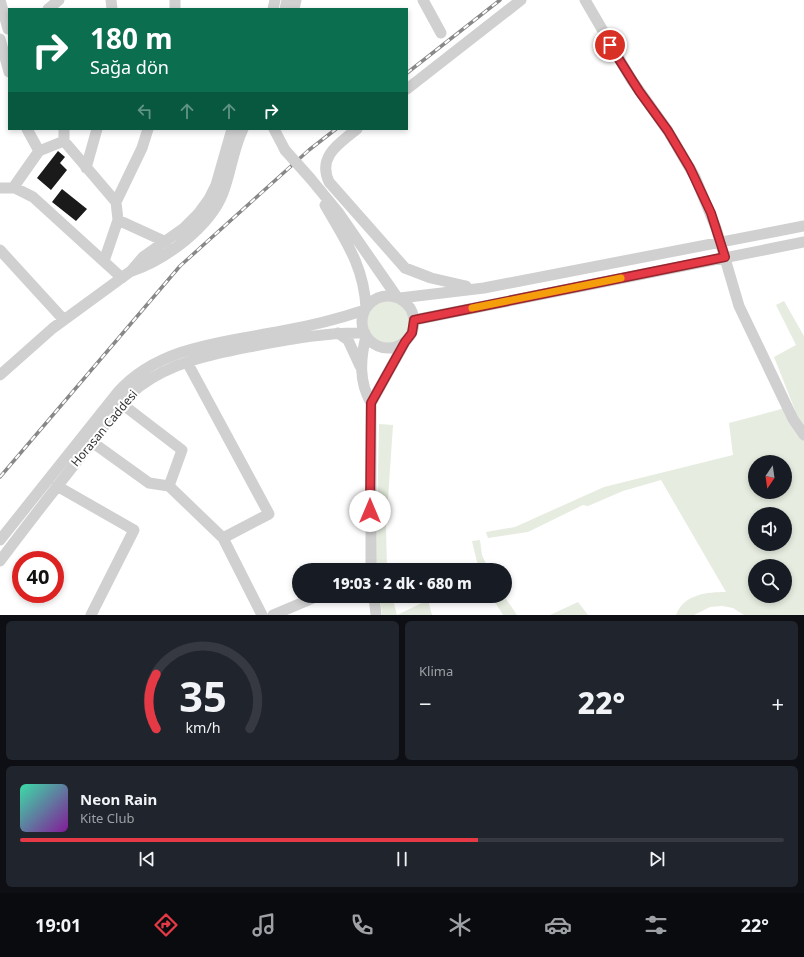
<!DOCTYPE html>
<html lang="tr">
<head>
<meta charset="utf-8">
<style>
  body { margin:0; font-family:"Noto Sans",sans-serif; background:#20242c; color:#f1f3f6; height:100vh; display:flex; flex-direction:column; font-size:15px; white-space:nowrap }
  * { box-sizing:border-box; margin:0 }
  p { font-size:13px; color:#9ea1a6 }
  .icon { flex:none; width:22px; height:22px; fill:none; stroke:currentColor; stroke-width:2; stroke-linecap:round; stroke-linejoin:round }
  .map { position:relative; height:615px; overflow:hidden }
  .panel { display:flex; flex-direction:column; gap:6px; padding:6px; background:#0d0f14; flex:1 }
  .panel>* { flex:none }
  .guide { position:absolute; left:8px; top:8px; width:400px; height:122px; border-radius:0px; box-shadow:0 2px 6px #0003; background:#0b6e4f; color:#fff; overflow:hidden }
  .needle { width:26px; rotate:193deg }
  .fabs { position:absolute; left:748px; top:455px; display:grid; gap:8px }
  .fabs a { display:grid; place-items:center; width:44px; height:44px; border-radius:50%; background:#171b24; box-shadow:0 2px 6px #0003; font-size:20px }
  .speed { position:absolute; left:12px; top:551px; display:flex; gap:8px; font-size:20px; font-weight:700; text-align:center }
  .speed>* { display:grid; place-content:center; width:52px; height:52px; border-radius:50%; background:#171b24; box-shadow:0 2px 6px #0003; line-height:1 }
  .speed .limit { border:6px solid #d22; background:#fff; color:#111 }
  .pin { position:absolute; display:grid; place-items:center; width:34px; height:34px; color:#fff; margin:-17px; border:2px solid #fff; border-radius:50%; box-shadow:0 1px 4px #0007 }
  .me { position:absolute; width:44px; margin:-22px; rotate:0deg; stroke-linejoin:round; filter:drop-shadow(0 0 3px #0008) }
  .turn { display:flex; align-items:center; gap:14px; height:84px; padding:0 16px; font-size:18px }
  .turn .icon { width:52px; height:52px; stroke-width:2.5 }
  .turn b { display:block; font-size:28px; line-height:34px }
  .lanes { display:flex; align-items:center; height:38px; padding:0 16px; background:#0003; justify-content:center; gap:20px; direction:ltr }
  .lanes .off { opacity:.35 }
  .big { font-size:30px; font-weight:800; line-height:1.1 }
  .panel .card { flex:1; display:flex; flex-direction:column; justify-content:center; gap:6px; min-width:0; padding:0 14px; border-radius:6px; background:#20242c }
  .panel .dial { align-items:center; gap:0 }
  .dial svg { height:104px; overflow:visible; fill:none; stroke:#363941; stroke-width:7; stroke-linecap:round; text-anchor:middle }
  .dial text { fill:#f1f3f6; stroke:none }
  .song { display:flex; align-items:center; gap:12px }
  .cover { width:48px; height:48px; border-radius:6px; background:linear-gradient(135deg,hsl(160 70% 55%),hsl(290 70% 35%)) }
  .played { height:4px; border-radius:2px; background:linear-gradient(90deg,#e63946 60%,#363941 60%) }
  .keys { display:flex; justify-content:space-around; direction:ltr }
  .heat { display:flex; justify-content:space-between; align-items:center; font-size:22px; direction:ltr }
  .panel .tiles { flex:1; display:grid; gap:6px; grid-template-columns:1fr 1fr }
  .card:last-child { grid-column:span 2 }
  .trip { position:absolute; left:292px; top:563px; width:220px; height:40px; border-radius:20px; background:#171b24; box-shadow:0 2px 6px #0003; font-weight:800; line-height:40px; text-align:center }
  .dock { display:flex; height:64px; justify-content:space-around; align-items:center; background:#090b0e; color:#9ea1a6 }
  .dock .icon { width:28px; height:28px }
  .dock .selected { color:#e63946 }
  .dock b { font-size:18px; color:#f1f3f6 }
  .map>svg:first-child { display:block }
</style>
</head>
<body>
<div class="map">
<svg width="804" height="615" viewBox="0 0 804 615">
  <rect width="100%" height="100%" fill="#fff"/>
  <path fill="#e6ecdf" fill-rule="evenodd" d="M367 322a21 21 0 1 1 42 0a21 21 0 1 1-42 0Z
    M784 301 804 336V615H744L733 608 722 606 710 607 694 615H676C684 594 707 592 726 592L661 480 623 491 588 506 583 505 528 532 488 538 486 532 515 527 604 487 733 455 729 423 785 408 795 410 774 357 796 345 776 305ZM755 462H785V492H755ZM755 514H785V544H755ZM755 566H785V596H755Z
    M379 424 393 425 386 529 387 570H377L376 562Z
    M480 540 482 555 489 570H479L472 541Z
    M380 596H392L397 615 428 600 432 615H382Z
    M491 596H504L517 615H503Z
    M578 602 588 615H550Z"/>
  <path fill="#1a1a1a" d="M58 151 65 157 60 163 67 170 51 190 37 178Z
    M62 189 87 209 76 221 52 202Z"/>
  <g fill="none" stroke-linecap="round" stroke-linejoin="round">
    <path stroke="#d0d0d0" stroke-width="11" d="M0 0 8 29
      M111 0 112 9
      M423 0 441 33
      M585 0 631 79 668 131 695 177 716 228 739 306 793 419 804 435
      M48 9 59 0
      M175 9V0
      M273 9 275 0
      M285 9 287 0
      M294 9 296 0
      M0 39 9 72
      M407 89 521 0
      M27 129 39 151
      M274 129 285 150
      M357 129C340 143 317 156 329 182L405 268 431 278 466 286
      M64 141V129
      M86 168 97 129
      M310 178 338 212 397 297
      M0 188H15L33 197 122 278
      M13 188 39 151 64 141 116 202
      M325 205C345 240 364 266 366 308
      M118 220 166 242
      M0 250 64 320
      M104 261 118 220 116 202 142 148 148 129
      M132 271C165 260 210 227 223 193 231 172 233 150 243 129
      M362 322a26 26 0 1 1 52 0a26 26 0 1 1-52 0Z
      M400 298 484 288 804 226
      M414 320 804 242
      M338 333 348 340 360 366
      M366 336C360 360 359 382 371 403
      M187 362 269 514 223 538
      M0 375 53 328 131 271 143 257 184 228 198 214 209 199 216 185 232 129
      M122 404 182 450 169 486
      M92 442 149 483 169 486 223 538 262 615
      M57 486 134 530 91 615
      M0 540 118 392C159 346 225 342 282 331 310 326 338 319 365 310
      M0 561C29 522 59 484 89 446 105 426 120 402 140 386 174 361 214 354 254 346 291 339 327 332 365 333
      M371 570V403L405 342
      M374 596 376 615
      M273 615 318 596"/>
    <defs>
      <path id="rail" d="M407 73 500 0
        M0 477 180 266 309 150 336 129"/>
    </defs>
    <use href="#rail" stroke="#888" stroke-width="3.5"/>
    <use href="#rail" stroke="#fff" stroke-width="2" stroke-dasharray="6" stroke-linecap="butt"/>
    <path stroke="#d0d0d0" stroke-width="11" d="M285 150 310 178"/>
  </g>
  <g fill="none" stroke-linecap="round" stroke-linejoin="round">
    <defs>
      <path id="route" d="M370 511 371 403 405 342 412 333 414 320 725 257 711 213 690 168 668 131 639 91 610 45"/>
    </defs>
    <use href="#route" stroke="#96252e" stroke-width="10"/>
    <use href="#route" stroke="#e63946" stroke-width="7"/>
    <path stroke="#f59e0b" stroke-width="7" d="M472 308 621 278"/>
  </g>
  <g text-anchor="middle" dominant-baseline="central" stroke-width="4" stroke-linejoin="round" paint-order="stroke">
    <g font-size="12" fill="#333" stroke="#fff">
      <text transform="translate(104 428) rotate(-50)">Horasan Caddesi</text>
    </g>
  </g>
</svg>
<div class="fabs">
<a><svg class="needle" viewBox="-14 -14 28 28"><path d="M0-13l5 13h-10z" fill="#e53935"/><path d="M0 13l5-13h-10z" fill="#9ea1a6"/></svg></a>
<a><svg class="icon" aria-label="sound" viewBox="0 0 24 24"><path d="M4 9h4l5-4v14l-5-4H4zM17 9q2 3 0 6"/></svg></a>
<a><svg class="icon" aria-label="search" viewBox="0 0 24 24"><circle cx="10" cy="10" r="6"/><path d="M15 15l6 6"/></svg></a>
</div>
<div class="speed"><div class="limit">40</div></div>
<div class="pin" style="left:610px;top:45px;background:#d93025"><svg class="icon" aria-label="arrive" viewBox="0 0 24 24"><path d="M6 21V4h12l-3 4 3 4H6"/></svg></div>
<svg class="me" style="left:370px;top:511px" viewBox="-20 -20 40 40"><circle r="19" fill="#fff"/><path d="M0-13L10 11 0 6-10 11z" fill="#e63946"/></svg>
<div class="trip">19:03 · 2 dk · 680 m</div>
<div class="guide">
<div class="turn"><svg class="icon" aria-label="right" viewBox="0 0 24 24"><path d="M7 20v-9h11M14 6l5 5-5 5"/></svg><div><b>180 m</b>Sağa dön</div></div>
<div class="lanes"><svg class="icon off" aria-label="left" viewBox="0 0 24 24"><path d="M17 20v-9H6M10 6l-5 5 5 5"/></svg><svg class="icon off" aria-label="ahead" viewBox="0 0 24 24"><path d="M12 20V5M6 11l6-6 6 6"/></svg><svg class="icon off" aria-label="ahead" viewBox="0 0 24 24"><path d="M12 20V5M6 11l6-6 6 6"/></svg><svg class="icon" aria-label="right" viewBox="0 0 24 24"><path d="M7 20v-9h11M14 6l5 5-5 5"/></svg></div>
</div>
</div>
<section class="panel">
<div class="tiles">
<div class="card dial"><svg viewBox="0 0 100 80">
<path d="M14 69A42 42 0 1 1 86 69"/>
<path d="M14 69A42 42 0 0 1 14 27" stroke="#e63946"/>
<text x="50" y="56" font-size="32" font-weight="700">35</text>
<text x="50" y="72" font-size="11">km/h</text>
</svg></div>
<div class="card"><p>Klima</p>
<div class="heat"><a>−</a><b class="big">22°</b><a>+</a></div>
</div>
<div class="card">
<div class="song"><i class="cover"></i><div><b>Neon Rain</b><p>Kite Club</p></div></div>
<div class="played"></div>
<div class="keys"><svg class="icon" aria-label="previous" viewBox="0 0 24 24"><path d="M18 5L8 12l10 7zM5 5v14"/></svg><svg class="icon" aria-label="pause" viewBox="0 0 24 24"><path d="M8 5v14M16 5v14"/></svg><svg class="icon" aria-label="next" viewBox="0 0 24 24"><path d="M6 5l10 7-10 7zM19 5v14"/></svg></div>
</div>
</div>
</section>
<nav class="dock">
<b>19:01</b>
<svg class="icon selected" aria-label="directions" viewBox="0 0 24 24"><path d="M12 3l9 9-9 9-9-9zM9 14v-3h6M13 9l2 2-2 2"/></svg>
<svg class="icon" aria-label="music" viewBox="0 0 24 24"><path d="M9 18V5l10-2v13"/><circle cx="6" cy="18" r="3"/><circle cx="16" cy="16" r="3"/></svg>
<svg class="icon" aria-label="phone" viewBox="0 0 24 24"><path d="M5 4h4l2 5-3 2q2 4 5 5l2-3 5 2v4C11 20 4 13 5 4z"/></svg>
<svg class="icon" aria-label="climate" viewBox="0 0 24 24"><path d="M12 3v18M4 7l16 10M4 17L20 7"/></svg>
<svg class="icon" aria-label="car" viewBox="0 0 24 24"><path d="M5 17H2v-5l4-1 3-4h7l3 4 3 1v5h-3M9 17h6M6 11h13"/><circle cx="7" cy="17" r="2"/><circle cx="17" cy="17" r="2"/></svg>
<svg class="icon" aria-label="filters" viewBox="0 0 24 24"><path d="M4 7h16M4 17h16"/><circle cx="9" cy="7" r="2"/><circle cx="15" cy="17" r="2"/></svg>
<b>22°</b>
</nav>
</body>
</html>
